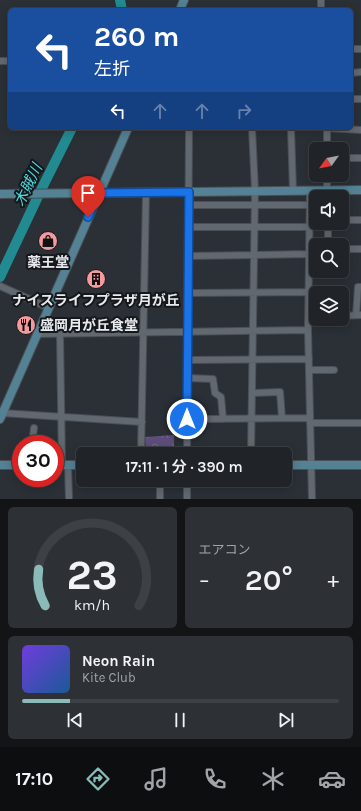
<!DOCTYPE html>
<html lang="ja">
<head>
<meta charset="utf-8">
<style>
  body { margin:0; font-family:Karla,"Noto Sans JP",sans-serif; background:#2d3034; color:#f1f3f6; height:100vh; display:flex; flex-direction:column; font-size:15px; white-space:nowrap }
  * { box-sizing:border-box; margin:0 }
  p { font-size:13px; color:#a2a4a8 }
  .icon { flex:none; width:22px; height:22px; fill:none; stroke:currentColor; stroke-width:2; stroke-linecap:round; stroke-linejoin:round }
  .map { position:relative; height:499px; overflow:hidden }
  .drawer { display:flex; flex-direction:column; gap:8px; padding:8px; background:#121416; flex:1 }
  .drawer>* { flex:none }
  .guide { position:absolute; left:8px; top:8px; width:345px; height:122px; border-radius:6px; box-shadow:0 2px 10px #0003,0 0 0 1px #3d4145; background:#1a4fa0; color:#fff; overflow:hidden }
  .needle { width:26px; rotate:237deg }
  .fabs { position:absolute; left:309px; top:142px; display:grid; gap:8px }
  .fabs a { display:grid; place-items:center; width:40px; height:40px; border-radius:6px; background:#202428; box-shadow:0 2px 10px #0003,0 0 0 1px #3d4145; font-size:20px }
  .speed { position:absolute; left:12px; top:435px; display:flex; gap:8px; font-size:20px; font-weight:700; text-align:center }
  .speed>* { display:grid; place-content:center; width:52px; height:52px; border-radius:50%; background:#202428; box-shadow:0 2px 10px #0003,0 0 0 1px #3d4145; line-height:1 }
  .speed .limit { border:6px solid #d22; background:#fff; color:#111 }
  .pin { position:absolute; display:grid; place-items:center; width:34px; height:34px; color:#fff; margin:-41px -17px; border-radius:50% 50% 50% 0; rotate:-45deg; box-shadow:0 0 4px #0007 }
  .pin .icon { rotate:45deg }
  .me { position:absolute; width:44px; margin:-22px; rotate:0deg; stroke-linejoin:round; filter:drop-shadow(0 0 3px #0008) }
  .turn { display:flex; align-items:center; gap:14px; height:84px; padding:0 20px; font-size:18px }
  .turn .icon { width:52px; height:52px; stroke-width:2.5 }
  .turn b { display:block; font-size:28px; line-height:34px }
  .lanes { display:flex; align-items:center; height:38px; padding:0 20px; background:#0003; justify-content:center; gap:20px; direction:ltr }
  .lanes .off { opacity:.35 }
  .big { font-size:30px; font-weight:600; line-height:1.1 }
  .drawer .card { flex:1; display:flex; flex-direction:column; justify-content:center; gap:6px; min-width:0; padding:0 14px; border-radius:6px; background:#2d3034 }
  .drawer .dial { align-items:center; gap:0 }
  .dial svg { height:104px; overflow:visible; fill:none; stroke:#3d4145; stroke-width:7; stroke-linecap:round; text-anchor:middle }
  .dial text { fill:#f1f3f6; stroke:none }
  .song { display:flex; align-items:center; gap:12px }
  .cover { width:48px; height:48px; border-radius:6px; background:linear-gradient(135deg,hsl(260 70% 55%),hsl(210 70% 35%)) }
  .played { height:4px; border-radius:2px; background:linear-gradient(90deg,#8bbbb9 15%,#3d4145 15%) }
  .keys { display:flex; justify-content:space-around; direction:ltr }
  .heat { display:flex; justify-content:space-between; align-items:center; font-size:22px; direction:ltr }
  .drawer .tiles { flex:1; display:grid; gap:8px; grid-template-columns:1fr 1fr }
  .card:last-child { grid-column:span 2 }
  .trip { position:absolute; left:76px; top:447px; width:216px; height:40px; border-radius:6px; background:#202428; box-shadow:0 2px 10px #0003,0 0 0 1px #3d4145; font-weight:600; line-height:40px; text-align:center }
  .tabs { display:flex; height:64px; justify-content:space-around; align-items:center; background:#0d0e10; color:#a2a4a8 }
  .tabs .icon { width:28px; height:28px }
  .tabs .active { color:#8bbbb9 }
  .tabs b { font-size:18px; color:#f1f3f6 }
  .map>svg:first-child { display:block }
</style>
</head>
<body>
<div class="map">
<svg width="361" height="499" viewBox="0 0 361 499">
  <defs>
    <pattern id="park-crowns" width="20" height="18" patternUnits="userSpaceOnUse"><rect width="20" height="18" fill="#5e4d7a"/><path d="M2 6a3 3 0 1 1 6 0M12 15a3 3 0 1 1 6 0" fill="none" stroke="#75678d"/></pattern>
  </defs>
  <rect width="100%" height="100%" fill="#2a3036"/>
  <path fill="url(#park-crowns)" d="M174 435V454H146L145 437Z"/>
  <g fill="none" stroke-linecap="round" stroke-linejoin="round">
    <path stroke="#228b91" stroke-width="10" d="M120 0 122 10
      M0 277 41 190 72 128"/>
    <defs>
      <path id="street" d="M321 10V0
        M351 49H361
        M0 61H10
        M351 73 361 72
        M351 99H361
        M291 128 293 191
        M327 128 361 130
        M327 128V149
        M342 158H361
        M327 175V197
        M310 190 308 330 312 499
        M189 205H309
        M342 220H361
        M328 223V245
        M188 227H309
        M342 249H361
        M188 256 309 254
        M0 286 49 308
        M188 293 309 292
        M356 315 358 287H361
        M342 316 361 315
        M37 334 308 330
        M60 334 62 465
        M188 360 309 359
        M309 370H334
        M187 378 213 379 215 393 221 397 223 419
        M252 393 280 392 282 418
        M2 413 142 422
        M187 419 310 418
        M310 423H361
        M32 444 34 428
        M141 454 146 192
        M187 454 189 128
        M251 454 255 191 252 128
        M68 465 69 499
        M160 480V499
        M187 480V499"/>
      <path id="secondary" d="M180 10 184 0
        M0 194 361 190
        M0 419 128 128
        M0 465H21
        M55 465H83
        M285 465H361"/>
    </defs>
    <use href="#street" stroke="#494f54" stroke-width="8"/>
    <use href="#secondary" stroke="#494f54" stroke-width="10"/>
    <use href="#street" stroke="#626870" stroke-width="6"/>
    <use href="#secondary" stroke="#548194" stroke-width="8"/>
  </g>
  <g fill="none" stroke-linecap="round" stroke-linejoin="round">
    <defs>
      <path id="route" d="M88 217 99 193 189 192 187 419"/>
    </defs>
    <use href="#route" stroke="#114b97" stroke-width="10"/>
    <use href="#route" stroke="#1a73e8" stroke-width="7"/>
  </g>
  <defs>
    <symbol id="shop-disc" viewBox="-11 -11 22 22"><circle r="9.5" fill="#f49a9f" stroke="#15171a"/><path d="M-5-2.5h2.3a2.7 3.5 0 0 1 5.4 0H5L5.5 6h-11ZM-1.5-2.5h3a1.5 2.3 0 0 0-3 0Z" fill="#111"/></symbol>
    <symbol id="building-disc" viewBox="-11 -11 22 22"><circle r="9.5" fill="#f49a9f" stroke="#15171a"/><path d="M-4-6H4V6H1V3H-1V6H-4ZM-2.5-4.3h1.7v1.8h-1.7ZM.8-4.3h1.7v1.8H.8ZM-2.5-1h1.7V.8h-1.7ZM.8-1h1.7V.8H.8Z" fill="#111"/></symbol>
    <symbol id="restaurant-disc" viewBox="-11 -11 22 22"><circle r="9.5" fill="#f49a9f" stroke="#15171a"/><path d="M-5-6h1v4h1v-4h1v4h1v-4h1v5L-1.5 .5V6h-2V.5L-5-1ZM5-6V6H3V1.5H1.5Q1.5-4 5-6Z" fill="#111"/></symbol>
  </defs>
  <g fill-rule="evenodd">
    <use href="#shop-disc" x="37" y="230" width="22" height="22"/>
    <use href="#building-disc" x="85" y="268" width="22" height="22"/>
    <use href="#restaurant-disc" x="15" y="314" width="22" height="22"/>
  </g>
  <g text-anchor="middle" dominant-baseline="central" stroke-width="4" stroke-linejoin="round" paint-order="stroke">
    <g font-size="14" font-weight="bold" fill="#e7eaef" stroke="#15171a">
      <text x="48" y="262">薬王堂</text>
      <text x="96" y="300">ナイスライフプラザ月が丘</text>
      <text x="40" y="325" text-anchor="start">盛岡月が丘食堂</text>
    </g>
    <g font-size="15" font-style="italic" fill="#4cdde5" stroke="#15171a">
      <text transform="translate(28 185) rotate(-64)">木賊川</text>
    </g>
  </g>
</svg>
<div class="fabs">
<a><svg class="needle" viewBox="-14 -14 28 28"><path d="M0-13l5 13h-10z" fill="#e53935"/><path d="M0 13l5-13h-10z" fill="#a2a4a8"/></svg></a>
<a><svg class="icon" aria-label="sound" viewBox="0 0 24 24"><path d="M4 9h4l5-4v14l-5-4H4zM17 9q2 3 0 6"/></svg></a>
<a><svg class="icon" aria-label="search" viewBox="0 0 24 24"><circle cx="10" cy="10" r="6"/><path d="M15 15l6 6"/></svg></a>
<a><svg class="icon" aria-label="layers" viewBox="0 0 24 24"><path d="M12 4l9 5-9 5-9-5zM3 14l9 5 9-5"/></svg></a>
</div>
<div class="speed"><div class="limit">30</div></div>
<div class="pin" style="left:88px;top:217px;background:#d93025"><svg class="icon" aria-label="arrive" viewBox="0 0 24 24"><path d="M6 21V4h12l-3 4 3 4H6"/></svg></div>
<svg class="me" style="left:187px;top:419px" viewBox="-20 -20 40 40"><circle r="17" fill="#1a73e8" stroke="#fff" stroke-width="3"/><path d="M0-11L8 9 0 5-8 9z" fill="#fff"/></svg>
<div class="trip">17:11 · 1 分 · 390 m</div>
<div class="guide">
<div class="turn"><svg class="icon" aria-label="left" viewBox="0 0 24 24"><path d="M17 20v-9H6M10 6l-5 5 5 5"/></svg><div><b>260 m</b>左折</div></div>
<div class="lanes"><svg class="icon" aria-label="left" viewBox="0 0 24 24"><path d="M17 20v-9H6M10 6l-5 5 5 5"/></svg><svg class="icon off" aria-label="ahead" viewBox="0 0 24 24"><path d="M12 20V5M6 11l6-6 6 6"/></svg><svg class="icon off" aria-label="ahead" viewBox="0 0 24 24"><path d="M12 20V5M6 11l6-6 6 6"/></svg><svg class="icon off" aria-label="right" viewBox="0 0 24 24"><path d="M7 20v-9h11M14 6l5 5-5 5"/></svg></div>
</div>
</div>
<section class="drawer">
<div class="tiles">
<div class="card dial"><svg viewBox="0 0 100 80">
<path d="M14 69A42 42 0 1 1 86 69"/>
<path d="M14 69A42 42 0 0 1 9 41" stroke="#8bbbb9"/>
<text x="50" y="56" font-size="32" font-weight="700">23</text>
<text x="50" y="72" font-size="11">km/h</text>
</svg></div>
<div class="card"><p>エアコン</p>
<div class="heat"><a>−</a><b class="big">20°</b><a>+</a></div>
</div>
<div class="card">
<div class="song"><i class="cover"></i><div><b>Neon Rain</b><p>Kite Club</p></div></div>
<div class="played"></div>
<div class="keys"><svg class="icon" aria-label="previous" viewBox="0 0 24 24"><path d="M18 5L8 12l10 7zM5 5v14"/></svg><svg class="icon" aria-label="pause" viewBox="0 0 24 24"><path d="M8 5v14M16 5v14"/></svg><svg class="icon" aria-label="next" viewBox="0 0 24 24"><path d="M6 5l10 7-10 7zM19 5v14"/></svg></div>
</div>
</div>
</section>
<nav class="tabs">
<b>17:10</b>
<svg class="icon active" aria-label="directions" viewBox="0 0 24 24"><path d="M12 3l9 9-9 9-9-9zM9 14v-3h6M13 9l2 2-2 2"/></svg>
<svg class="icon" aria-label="music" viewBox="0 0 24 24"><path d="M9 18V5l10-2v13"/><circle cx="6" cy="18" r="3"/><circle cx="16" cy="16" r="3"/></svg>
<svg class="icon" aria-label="phone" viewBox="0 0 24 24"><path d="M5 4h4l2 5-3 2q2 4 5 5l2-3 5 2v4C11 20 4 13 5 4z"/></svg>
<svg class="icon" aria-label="climate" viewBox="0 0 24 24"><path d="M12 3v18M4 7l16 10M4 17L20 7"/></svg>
<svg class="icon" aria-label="car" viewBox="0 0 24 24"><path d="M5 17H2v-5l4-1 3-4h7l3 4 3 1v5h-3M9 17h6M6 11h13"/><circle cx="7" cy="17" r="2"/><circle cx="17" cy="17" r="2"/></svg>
</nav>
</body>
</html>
